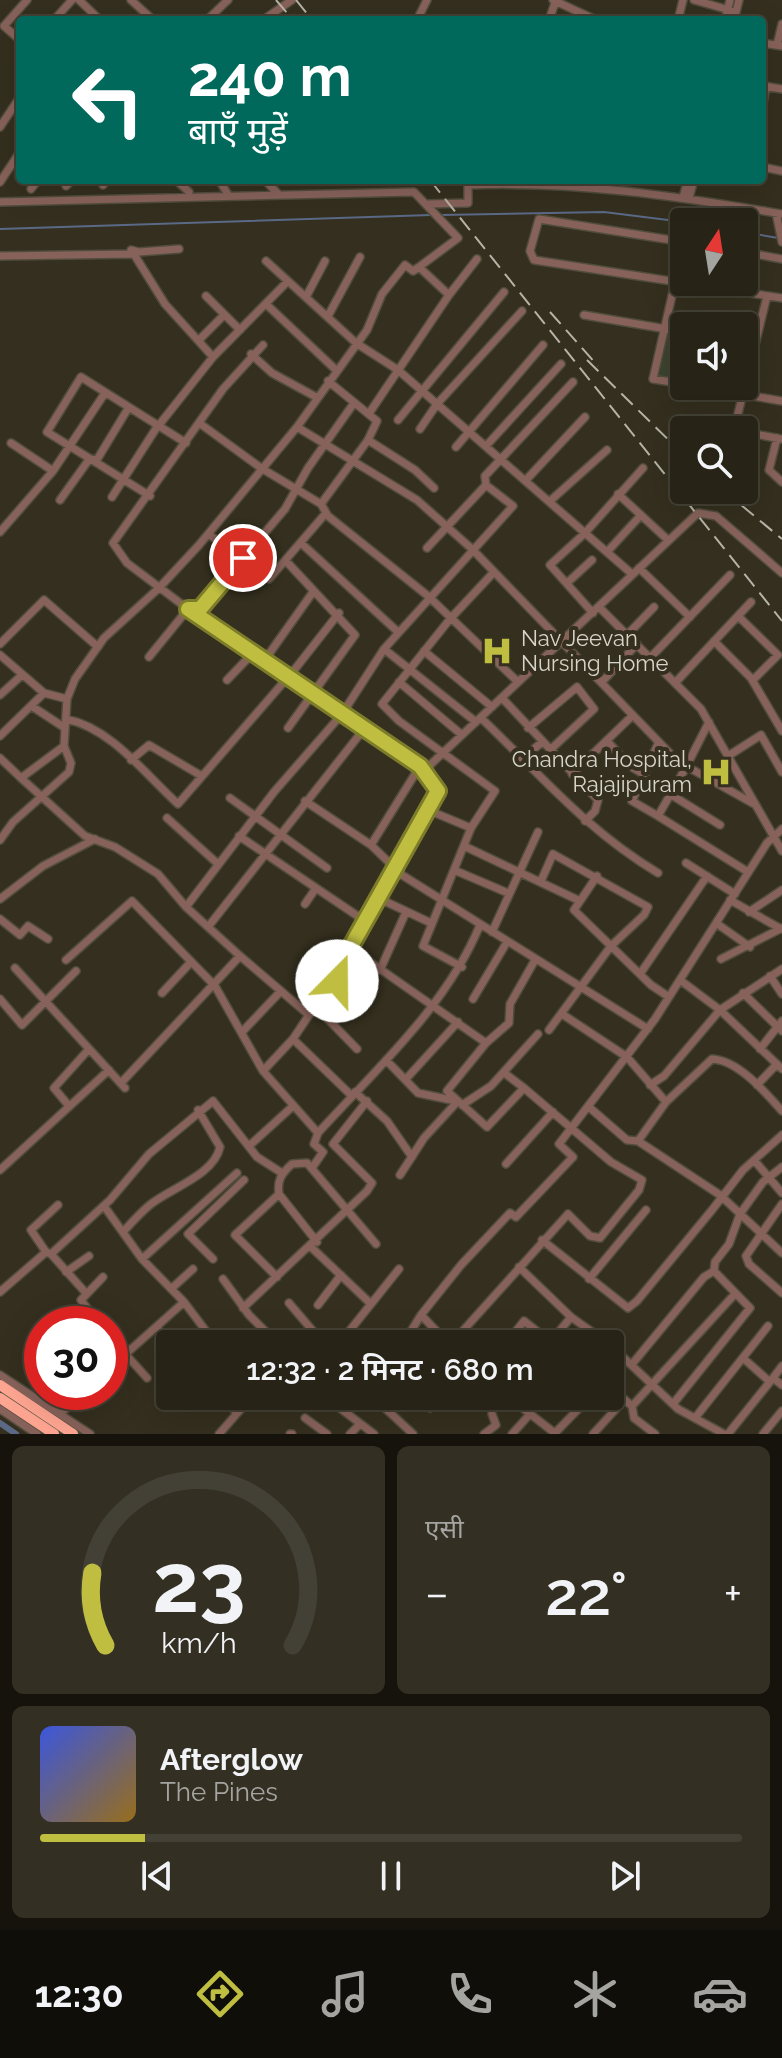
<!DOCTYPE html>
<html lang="hi">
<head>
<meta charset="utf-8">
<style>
  body { margin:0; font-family:Raleway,"Noto Sans Devanagari",sans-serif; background:#332f23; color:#f1f3f6; height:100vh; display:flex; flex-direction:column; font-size:30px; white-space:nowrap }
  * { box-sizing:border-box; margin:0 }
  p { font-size:26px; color:#a4a4a1 }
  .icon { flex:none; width:44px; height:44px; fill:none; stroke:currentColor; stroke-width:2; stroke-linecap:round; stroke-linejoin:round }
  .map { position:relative; height:1434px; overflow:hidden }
  .details { display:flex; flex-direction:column; gap:12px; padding:12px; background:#15130c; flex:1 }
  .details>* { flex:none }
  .banner { position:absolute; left:16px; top:16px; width:750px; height:168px; border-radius:8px; box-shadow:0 8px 32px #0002,0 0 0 2px #434035; background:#00695c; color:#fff; overflow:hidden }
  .needle { width:52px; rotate:12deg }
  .fabs { position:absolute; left:670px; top:208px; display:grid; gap:16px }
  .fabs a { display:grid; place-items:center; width:88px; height:88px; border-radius:8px; background:#272316; box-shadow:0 8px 32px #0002,0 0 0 2px #434035; font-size:40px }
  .speed { position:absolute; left:24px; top:1306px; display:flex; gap:16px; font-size:40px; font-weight:700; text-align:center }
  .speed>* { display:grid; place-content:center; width:104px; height:104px; border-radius:50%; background:#272316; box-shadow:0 8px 32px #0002,0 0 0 2px #434035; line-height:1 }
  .speed .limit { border:12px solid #d22; background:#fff; color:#111 }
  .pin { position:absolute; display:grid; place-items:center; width:68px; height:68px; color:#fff; margin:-34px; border:4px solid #fff; border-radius:50%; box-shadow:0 2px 8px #0007 }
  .me { position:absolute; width:88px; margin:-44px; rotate:22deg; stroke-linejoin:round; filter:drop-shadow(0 0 6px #0008) }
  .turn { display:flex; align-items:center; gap:28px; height:168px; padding:0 40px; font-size:36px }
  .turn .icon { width:104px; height:104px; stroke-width:2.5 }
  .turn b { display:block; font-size:56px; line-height:68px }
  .big { font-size:60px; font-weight:600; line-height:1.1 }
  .details .tile { flex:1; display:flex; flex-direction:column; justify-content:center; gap:12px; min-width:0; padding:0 28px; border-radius:12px; background:#332f23 }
  .details .dial { align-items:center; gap:0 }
  .dial svg { height:208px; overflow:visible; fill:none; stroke:#434035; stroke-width:7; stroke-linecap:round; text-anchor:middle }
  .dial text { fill:#f1f3f6; stroke:none }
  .song { display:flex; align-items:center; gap:24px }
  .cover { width:96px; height:96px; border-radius:12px; background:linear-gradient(135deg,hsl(230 70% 55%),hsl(40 70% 35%)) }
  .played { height:8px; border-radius:4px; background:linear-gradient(90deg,#bfbe41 15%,#434035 15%) }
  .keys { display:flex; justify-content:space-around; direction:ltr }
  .heat { display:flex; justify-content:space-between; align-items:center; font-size:44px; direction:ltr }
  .details .tiles { flex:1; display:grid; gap:12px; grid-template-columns:1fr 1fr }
  .tile:last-child { grid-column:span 2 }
  .trip { position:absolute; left:156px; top:1330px; width:468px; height:80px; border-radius:8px; background:#272316; box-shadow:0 8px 32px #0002,0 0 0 2px #434035; font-weight:600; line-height:80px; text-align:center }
  .tabs { display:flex; height:128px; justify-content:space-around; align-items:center; background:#100e09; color:#a4a4a1 }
  .tabs .icon { width:56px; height:56px }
  .tabs .current { color:#bfbe41 }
  .tabs b { font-size:36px; color:#f1f3f6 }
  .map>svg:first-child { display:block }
</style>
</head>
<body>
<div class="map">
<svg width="782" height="1434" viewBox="0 0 782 1434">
  <rect width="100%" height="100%" fill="#342f1e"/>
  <path fill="#3c432d" d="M666 331 684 335V380L658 375Z"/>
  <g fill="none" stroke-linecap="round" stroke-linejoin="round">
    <path stroke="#5a6986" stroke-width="2" d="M441 215 604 212 684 222
      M0 229 431 215
      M744 232 778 238"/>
    <path stroke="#5a6986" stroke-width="6" d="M0 1423 16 1434"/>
    <defs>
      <path id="minor" d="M79 0 100 20
        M131 0 153 20
        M553 0 596 20
        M694 0 736 12
        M54 20 72 0
        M207 20 228 0
        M263 20 292 0
        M417 20 427 0
        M549 20 556 0
        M678 20 683 0
        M725 20 730 0
        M734 20 739 0
        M20 40 4 26 27 0
        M762 43 782 46
        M777 45 782 24
        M764 86 782 89
        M762 109 766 86
        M0 127 20 97
        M762 167 782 171
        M176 180 189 192
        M219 180 229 196
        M265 180 279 195
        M0 182 20 152
        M103 185 107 180
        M66 186 72 180
        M31 189 38 180
        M683 197 688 180
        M689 198 694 180
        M0 202 414 192 458 238 419 267 449 295 477 259
        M428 204 468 203V185C575 181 677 196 782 214
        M776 213 782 242
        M684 242 539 219 530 251 534 260 782 298
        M684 243 653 379 684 384
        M132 251 165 304 213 357
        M744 252 782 259
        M0 256 134 254 131 250 139 252 179 249
        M266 261 356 343 398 370 632 574
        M206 296 240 330
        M306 297 325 261
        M266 304 336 370
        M584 315 684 332
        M328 316 360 257
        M199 340 224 315
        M263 345 223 389 113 543 127 563 188 609 420 766 430 765 698 513 716 516 782 573
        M251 354 272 373 316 397
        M693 386 782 401
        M370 412 449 295
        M398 420 504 292
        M692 422 734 430
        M159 425 213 357 288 281
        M202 425 261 468 321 504 328 516 428 596 518 682
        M297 427 417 500 472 549 685 769 709 722
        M420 429 437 404 522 311
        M734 430 767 296
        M744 432 781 439
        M777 438 769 470 782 482
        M368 440 415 470 434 488
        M11 443 53 471
        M486 446 561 364
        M456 447 543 345
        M526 480 585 417
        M618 494 668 540
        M150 496 47 432 81 377 186 443
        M112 497 157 427
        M60 500 88 461 98 458 129 407
        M550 501 607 450
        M321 504 368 440 377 421 328 381
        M0 532 53 471 105 393
        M208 534 243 558
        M301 543 398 632
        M427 548 486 485 485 476 573 382
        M607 552 641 515
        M286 561 355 635 288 728
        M639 568 690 617
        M269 579 326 513
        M567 583 592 560
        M599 607 701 709 782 851
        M593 613 550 565 585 533 643 468
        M738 616 778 655 753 680
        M627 635 654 607
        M714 641 751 678 782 731
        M0 644 44 600 98 647
        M384 649 476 722
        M424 651 492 707
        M0 655 44 693 67 699
        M149 657 188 609H200L285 509 308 468 354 403
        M650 658 730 575
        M264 661 313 592
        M227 680 252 654
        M399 682 462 735
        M602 682 637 644
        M675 683 751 602
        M0 695 22 675
        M502 698 598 800 595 811 585 821
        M33 707 65 728
        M481 718C540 774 586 830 658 873
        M66 719C111 728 145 774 178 804L295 669 339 613
        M528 728 577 687 594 709 550 750
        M0 736 44 693
        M607 741 630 766 645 775
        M728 756 761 735 782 772
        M0 758 21 778 64 746 67 699 75 679 104 638 159 588 199 545 297 427 367 330 382 294 405 265 413 271 419 267
        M522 759 541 743
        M131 760 149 745 200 775
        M686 766 754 804
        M685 769 658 816 748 872
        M572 774 632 716
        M21 778 85 836 115 847 158 874 186 907
        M670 794 720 825
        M230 798 327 868
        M305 801 371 845 402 875 648 1029
        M428 810 471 828
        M658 816 632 801 658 744
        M167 818 218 864
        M239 836 365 921
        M0 840 13 822 69 772 71 763 64 746
        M371 845 420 766 438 791 350 948 486 1043 447 1091 487 1127 524 1088 611 1162 642 1180 639 1190 600 1238 590 1236 568 1214 451 1344
        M464 846 580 901
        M686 863 735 894
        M454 870 508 893
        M597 876 574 910 651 985 669 997
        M541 881 553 854 648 907 644 915 611 946 549 1030
        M378 898 431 923
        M0 899 43 866 95 839
        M730 900 781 929
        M305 904 316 888
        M749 912 782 890
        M0 919 20 935 28 926 48 939
        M716 923 750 947
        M208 927 364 729
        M492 932 538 832
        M240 956 309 1015C331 997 340 974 350 948
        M721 959 782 928
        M66 960 132 901 215 986 263 1071 318 1133C377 1068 446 1007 480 925
        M462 967 423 946 471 828 495 791 399 721 382 704 450 619 494 572
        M15 968 125 1088
        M380 970 406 912
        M640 974 707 876
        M770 976 782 994
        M680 980 720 1010 782 1069
        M162 993 191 962
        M743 993 782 1031
        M0 999 22 1025 76 971
        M473 999 507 942
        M317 1008 357 1049
        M562 1014 627 1057 666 1102
        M242 1032 280 992
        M293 1039 352 1096
        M486 1043 509 1023 510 1004 535 960
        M760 1049 782 1021
        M386 1060 418 1093 456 1101
        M263 1071 293 1039 309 1015
        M507 1075 524 1088
        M406 1079 458 1022
        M121 1083 240 956 186 907 274 792 342 714 384 649 513 506 486 485
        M650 1085 664 1076 720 1010 782 969
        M757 1085 777 1064
        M355 1092 387 1121 412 1157
        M462 1105 491 1086 538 1034
        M69 1106 54 1088 89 1049
        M590 1108 627 1140 638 1141 720 1195 782 1253
        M638 1141 666 1102 712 1059C738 1060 765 1092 782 1111
        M249 1146 293 1106
        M754 1160 782 1193
        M506 1164 553 1112
        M312 1168 323 1152 314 1144 318 1133
        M0 1170 109 1070
        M400 1175 424 1138 458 1101
        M279 1194C277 1180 281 1174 292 1164L307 1163 376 1244
        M782 1204 746 1256 749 1264 782 1293
        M104 1206 142 1259 184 1302 209 1335
        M123 1232C132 1222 141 1212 151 1204 171 1188 214 1175 220 1147L198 1110
        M542 1240 628 1308 637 1301 712 1210 743 1170 782 1135
        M311 1247 370 1303
        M46 1252 31 1230 58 1205
        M51 1254 85 1292
        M142 1259 237 1173
        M213 1259 188 1234 244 1180
        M519 1267 571 1317 609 1344
        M66 1272 89 1256
        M277 1277 235 1235 279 1194 317 1242
        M223 1279 249 1315 278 1344
        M589 1279 646 1210
        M171 1289 193 1269
        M0 1292 46 1252 51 1254 110 1200 149 1154 213 1101 257 1157 282 1173
        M289 1303 324 1344
        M318 1305 341 1275
        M243 1308 367 1191 372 1183 333 1144 367 1101
        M421 1315 461 1265 510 1213 516 1217 573 1157 559 1144 655 1019 767 843 782 829
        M99 1324 81 1300 103 1277
        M156 1327 172 1344
        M110 1337 147 1378
        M339 1344 399 1269
        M403 1344 421 1315 449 1344
        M506 1344 524 1321 538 1332
        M549 1344 571 1317
        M610 1345 678 1409 724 1434
        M743 1358 770 1382
        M633 1363 704 1277 714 1271
        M110 1368 184 1302
        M0 1375 90 1434
        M773 1378 782 1366
        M610 1387 632 1406 634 1418 655 1434
        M221 1396 237 1413
        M324 1396 374 1434
        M372 1396 413 1434
        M507 1396 556 1434
        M673 1404 750 1308 714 1271 715 1262 729 1244 740 1214 763 1182 782 1167
        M632 1406 734 1295
        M430 1408 444 1396
        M0 1409 37 1434
        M388 1411 403 1396
        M61 1413 84 1392
        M305 1418 327 1434
        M695 1418 768 1326
        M555 1433 591 1396
        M219 1434 248 1401 258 1396
        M290 1434H292
        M350 1434 360 1424
        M484 1434 496 1425 492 1414
        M512 1434 530 1414
        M593 1434 624 1400
        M728 1434 773 1378 782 1385
        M763 1434 782 1411"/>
      <path id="highway" d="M0 1385 73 1434
        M0 1398 54 1434"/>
    </defs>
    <use href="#minor" stroke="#514d3d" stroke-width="10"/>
    <use href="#highway" stroke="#514d3d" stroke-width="13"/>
    <use href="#minor" stroke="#87625a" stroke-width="7"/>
    <use href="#highway" stroke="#ffa692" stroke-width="10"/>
    <path stroke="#b7b3a7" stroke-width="2" stroke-dasharray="16 8" stroke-linecap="butt" d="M276 0 293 20
      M296 0 312 20
      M430 180 782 621
      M550 312 598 366
      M587 360 684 455
      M723 490 782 539"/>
  </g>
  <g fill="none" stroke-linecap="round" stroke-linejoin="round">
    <defs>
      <path id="route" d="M243 558 200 609H188L420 766 438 791 350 948 337 981"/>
    </defs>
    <use href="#route" stroke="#7c7c2a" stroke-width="20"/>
    <use href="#route" stroke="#bfbe41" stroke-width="14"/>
  </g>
  <defs>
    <symbol id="hospital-bare" viewBox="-9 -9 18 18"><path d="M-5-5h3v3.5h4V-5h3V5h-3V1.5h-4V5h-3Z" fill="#bfbe41" stroke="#342f1e" stroke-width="2.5" paint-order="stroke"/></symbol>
  </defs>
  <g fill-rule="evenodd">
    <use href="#hospital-bare" x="475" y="629" width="44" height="44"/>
    <use href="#hospital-bare" x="694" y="750" width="44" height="44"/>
  </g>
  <g text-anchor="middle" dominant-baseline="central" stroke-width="8" stroke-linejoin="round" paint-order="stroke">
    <g font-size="22" fill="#d7d4c9" stroke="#342f1e" text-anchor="start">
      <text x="521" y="638">Nav Jeevan<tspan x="521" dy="25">Nursing Home</tspan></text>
      <text x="692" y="759" text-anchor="end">Chandra Hospital,<tspan x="692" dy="25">Rajajipuram</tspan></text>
    </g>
  </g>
</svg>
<div class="fabs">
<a><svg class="needle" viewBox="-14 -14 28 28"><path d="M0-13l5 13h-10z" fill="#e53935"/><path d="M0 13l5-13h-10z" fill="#a4a4a1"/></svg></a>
<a><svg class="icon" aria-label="sound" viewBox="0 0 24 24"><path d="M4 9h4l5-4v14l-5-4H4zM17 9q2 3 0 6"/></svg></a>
<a><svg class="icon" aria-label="search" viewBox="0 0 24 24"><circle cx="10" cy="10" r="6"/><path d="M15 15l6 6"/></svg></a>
</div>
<div class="speed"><div class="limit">30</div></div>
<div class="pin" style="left:243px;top:558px;background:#d93025"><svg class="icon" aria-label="arrive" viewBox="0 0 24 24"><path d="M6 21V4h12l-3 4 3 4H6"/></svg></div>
<svg class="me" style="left:337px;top:981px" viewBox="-20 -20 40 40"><circle r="19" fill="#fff"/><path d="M0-13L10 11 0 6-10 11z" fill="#bfbe41"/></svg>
<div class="trip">12:32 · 2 मिनट · 680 m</div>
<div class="banner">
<div class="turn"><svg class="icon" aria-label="left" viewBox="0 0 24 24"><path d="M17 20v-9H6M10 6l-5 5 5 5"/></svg><div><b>240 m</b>बाएँ मुड़ें</div></div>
</div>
</div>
<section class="details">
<div class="tiles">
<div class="tile dial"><svg viewBox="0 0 100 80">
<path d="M14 69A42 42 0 1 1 86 69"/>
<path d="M14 69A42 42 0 0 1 9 41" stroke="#bfbe41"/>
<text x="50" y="56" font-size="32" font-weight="700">23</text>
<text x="50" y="72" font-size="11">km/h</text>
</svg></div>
<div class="tile"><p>एसी</p>
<div class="heat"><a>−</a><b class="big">22°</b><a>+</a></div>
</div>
<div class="tile">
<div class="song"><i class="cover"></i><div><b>Afterglow</b><p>The Pines</p></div></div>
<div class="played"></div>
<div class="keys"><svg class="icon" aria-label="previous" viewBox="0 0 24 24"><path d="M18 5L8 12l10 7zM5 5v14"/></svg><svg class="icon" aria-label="pause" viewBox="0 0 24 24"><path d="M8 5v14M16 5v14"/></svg><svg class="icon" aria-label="next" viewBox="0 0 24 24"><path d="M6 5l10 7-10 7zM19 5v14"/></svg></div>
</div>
</div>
</section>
<nav class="tabs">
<b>12:30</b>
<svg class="icon current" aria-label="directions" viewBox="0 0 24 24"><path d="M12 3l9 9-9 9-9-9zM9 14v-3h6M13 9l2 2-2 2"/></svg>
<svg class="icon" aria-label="music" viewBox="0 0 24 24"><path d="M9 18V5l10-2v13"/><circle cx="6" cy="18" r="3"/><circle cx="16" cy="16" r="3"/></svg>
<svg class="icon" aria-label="phone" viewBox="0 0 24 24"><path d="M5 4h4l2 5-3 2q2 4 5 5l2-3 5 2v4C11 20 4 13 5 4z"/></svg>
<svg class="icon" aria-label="climate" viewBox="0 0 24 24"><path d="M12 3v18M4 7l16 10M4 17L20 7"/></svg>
<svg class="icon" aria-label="car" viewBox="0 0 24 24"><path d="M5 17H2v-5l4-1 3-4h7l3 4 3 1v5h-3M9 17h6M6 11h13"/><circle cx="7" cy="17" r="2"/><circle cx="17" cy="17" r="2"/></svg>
</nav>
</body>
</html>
